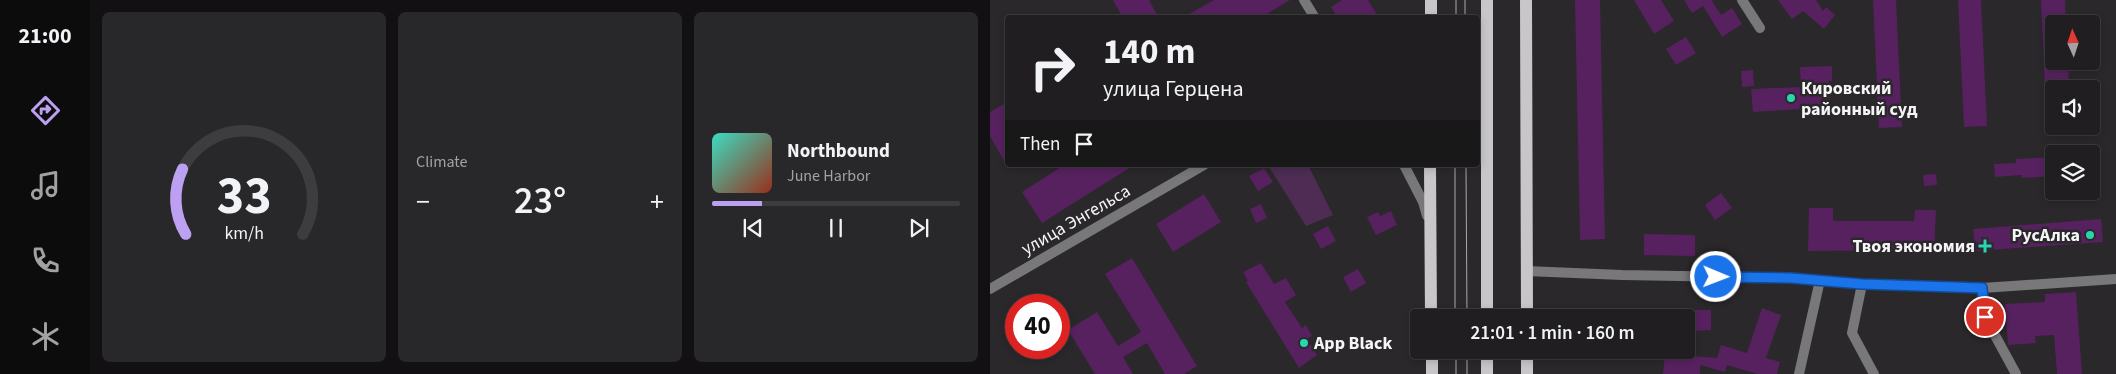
<!DOCTYPE html>
<html lang="en">
<head>
<meta charset="utf-8">
<style>
  body { margin:0; font-family:"Source Sans 3",sans-serif; background:#282729; color:#f1f3f6; height:100vh; display:flex; flex-direction:column; font-size:19px; white-space:nowrap }
  * { box-sizing:border-box; margin:0 }
  p { font-size:16px; color:#a2a2a5 }
  .icon { flex:none; width:28px; height:28px; fill:none; stroke:currentColor; stroke-width:2; stroke-linecap:round; stroke-linejoin:round }
  .map { position:relative; flex:1; overflow:hidden }
  .sheet { display:flex; flex-direction:column; gap:12px; padding:12px; background:#121012; width:900px }
  .sheet>* { flex:none }
  .guide { position:absolute; left:15px; top:15px; width:475px; height:152px; border-radius:5px; box-shadow:0 2px 8px #0003,0 0 0 1px #3d3c3e; background:#201e20; color:#f1f3f6; overflow:hidden }
  .needle { width:32px; rotate:357deg }
  .buttons { position:absolute; left:1055px; top:15px; display:grid; gap:10px }
  .buttons a { display:grid; place-items:center; width:55px; height:55px; border-radius:5px; background:#201e20; box-shadow:0 2px 8px #0003,0 0 0 1px #3d3c3e; font-size:25px }
  .speed { position:absolute; left:15px; top:294px; display:flex; gap:10px; font-size:25px; font-weight:700; text-align:center }
  .speed>* { display:grid; place-content:center; width:65px; height:65px; border-radius:50%; background:#201e20; box-shadow:0 2px 8px #0003,0 0 0 1px #3d3c3e; line-height:1 }
  .speed .limit { border:8px solid #d22; background:#fff; color:#111 }
  .pin { position:absolute; display:grid; place-items:center; width:42px; height:42px; color:#fff; margin:-21px; border:2px solid #fff; border-radius:50%; box-shadow:0 1px 5px #0007 }
  .me { position:absolute; width:55px; margin:-28px; rotate:91deg; stroke-linejoin:round; filter:drop-shadow(0 0 4px #0008) }
  .turn { display:flex; align-items:center; gap:18px; height:105px; padding:0 15px; font-size:22px }
  .turn .icon { width:65px; height:65px; stroke-width:2.5 }
  .turn b { display:block; font-size:35px; line-height:42px }
  .then { display:flex; align-items:center; height:48px; padding:0 15px; background:#0003; gap:10px; font-size:19px }
  .big { font-size:38px; font-weight:600; line-height:1.1 }
  .sheet .widget { flex:1; display:flex; flex-direction:column; justify-content:center; gap:8px; min-width:0; padding:0 18px; border-radius:8px; background:#282729 }
  .sheet .dial { align-items:center; gap:0 }
  .dial svg { height:130px; overflow:visible; fill:none; stroke:#3d3c3e; stroke-width:7; stroke-linecap:round; text-anchor:middle }
  .dial text { fill:#f1f3f6; stroke:none }
  .song { display:flex; align-items:center; gap:15px }
  .cover { width:60px; height:60px; border-radius:8px; background:linear-gradient(135deg,hsl(170 70% 55%),hsl(10 70% 35%)) }
  .played { height:5px; border-radius:2px; background:linear-gradient(90deg,#bca0f2 20%,#3d3c3e 20%) }
  .keys { display:flex; justify-content:space-around; direction:ltr }
  .heat { display:flex; justify-content:space-between; align-items:center; font-size:28px; direction:ltr }
  .sheet .tiles { flex:1; display:grid; gap:12px; grid-template-columns:repeat(3,1fr) }
  .trip { position:absolute; left:420px; top:309px; width:285px; height:50px; border-radius:5px; background:#201e20; box-shadow:0 2px 8px #0003,0 0 0 1px #3d3c3e; font-weight:600; line-height:50px; text-align:center }
  main { display:flex; flex:1; min-height:0 }
  .menu { display:flex; flex-direction:column; width:90px; justify-content:space-around; align-items:center; background:#0d0c0d; color:#a2a2a5 }
  .menu .icon { width:35px; height:35px }
  .menu .current { color:#bca0f2 }
  .menu b { font-size:22px; color:#f1f3f6 }
  .map>svg:first-child { display:block }
</style>
</head>
<body>
<main>
<nav class="menu">
<b>21:00</b>
<svg class="icon current" aria-label="directions" viewBox="0 0 24 24"><path d="M12 3l9 9-9 9-9-9zM9 14v-3h6M13 9l2 2-2 2"/></svg>
<svg class="icon" aria-label="music" viewBox="0 0 24 24"><path d="M9 18V5l10-2v13"/><circle cx="6" cy="18" r="3"/><circle cx="16" cy="16" r="3"/></svg>
<svg class="icon" aria-label="phone" viewBox="0 0 24 24"><path d="M5 4h4l2 5-3 2q2 4 5 5l2-3 5 2v4C11 20 4 13 5 4z"/></svg>
<svg class="icon" aria-label="climate" viewBox="0 0 24 24"><path d="M12 3v18M4 7l16 10M4 17L20 7"/></svg>
</nav>
<section class="sheet">
<div class="tiles">
<div class="widget dial"><svg viewBox="0 0 100 80">
<path d="M14 69A42 42 0 1 1 86 69"/>
<path d="M14 69A42 42 0 0 1 12 29" stroke="#bca0f2"/>
<text x="50" y="56" font-size="32" font-weight="700">33</text>
<text x="50" y="72" font-size="11">km/h</text>
</svg></div>
<div class="widget"><p>Climate</p>
<div class="heat"><a>−</a><b class="big">23°</b><a>+</a></div>
</div>
<div class="widget">
<div class="song"><i class="cover"></i><div><b>Northbound</b><p>June Harbor</p></div></div>
<div class="played"></div>
<div class="keys"><svg class="icon" aria-label="previous" viewBox="0 0 24 24"><path d="M18 5L8 12l10 7zM5 5v14"/></svg><svg class="icon" aria-label="pause" viewBox="0 0 24 24"><path d="M8 5v14M16 5v14"/></svg><svg class="icon" aria-label="next" viewBox="0 0 24 24"><path d="M6 5l10 7-10 7zM19 5v14"/></svg></div>
</div>
</div>
</section>
<div class="map">
<svg width="1126" height="374" viewBox="0 0 1126 374">
  <rect width="100%" height="100%" fill="#2a282b"/>
  <path fill="#4e2c54" d="M278 165H318L343 215 316 226Z"/>
  <path fill="#57215f" d="M123 0H159L169 18H133Z
    M224 0H300L270 18H192Z
    M352 0H378L389 18H348L341 7Z
    M585 0H610L615 239 590 240Z
    M644 0H671L684 21 664 34Z
    M694 0H723L722 1 731 15 742 8 752 24 732 37 713 6 702 13Z
    M788 0H826L833 11 836 7 845 15 834 29 813 11 802 19Z
    M883 0H906L912 127 889 128Z
    M968 0H991L997 126 974 127Z
    M1051 0H1075L1076 24H1064V61H1078L1079 89H1055Z
    M696 37 706 53 686 65 676 49Z
    M842 66V81H839L840 107 763 112 761 89 811 87 810 67Z
    M763 70 764 86 752 87 751 71Z
    M18 102V168L0 136V112Z
    M1064 157V176L1032 178V175L1005 177 1004 164 1026 163V159Z
    M74 165H144L52 223 32 192Z
    M274 168 283 182 268 191 259 176Z
    M946 174 947 185 934 186 933 175Z
    M731 193 742 208 725 220 715 205Z
    M214 194 231 222 183 252 166 224Z
    M271 204 277 218 266 223 260 209Z
    M819 208H843V221H924L925 210H946L944 250 818 251Z
    M401 211 407 225 386 235 377 217 388 212 390 216Z
    M1111 219 1113 242 985 251 983 229Z
    M338 226 346 241 331 249 323 234Z
    M654 234 705 235V256L654 255Z
    M142 258 207 366 194 374H175L157 343 133 357 143 374H105L78 330 107 312 128 346 151 332 115 274Z
    M271 263 284 284 296 278 306 295 295 302 312 328 316 325 322 336 317 339 327 355 309 368 256 282 258 281 253 272Z
    M368 269 376 283 361 292 353 277Z
    M1086 292 1092 374H1067L1064 335 1045 336 1046 343 1018 345 1015 304 1055 302V294Z
    M772 308 791 315 776 358 790 362 787 374H767L737 365 735 372 710 365V374H673L675 354 727 358 731 345 757 353Z
    M703 310H721V330L703 331Z"/>
  <g fill="none" stroke-linecap="round" stroke-linejoin="round">
    <path stroke="#787779" stroke-width="10" d="M314 0 325 18
      M752 0 770 28
      M414 165 433 202 437 216
      M872 284 862 333 884 374
      M992 288 995 317 1026 374
      M0 289 214 165
      M809 374 830 280"/>
    <path stroke="#787779" stroke-width="10" d="M536 271 632 275 801 278 872 284 992 288 1126 279"/>
    <path stroke="#c9c6c9" stroke-width="12" d="M497 0V318
      M536 0 537 318
      M441 18V0
      M440 165 441 318
      M442 350V374
      M537 350V374
      M497 374V350"/>
    <path stroke="#aaa8ab" stroke-width="1" d="M475 0V18
      M466 18V0
      M465 165V318
      M476 165 477 318
      M466 350V374
      M477 374V350"/>
  </g>
  <g fill="none" stroke-linecap="round" stroke-linejoin="round">
    <defs>
      <path id="route" d="M726 277 801 278 872 284 992 288 995 317"/>
    </defs>
    <use href="#route" stroke="#114b97" stroke-width="12"/>
    <use href="#route" stroke="#1a73e8" stroke-width="9"/>
  </g>
  <g fill="#29d5ad" stroke="#2a282b" stroke-width="2">
    <circle cx="801" cy="98" r="5"/>
    <circle cx="1100" cy="235" r="5"/>
    <path d="M992.5 238.5h5v5h5v5h-5v5h-5v-5h-5v-5h5z"/>
    <circle cx="314" cy="343" r="5"/>
  </g>
  <g text-anchor="middle" dominant-baseline="central" stroke-width="5" stroke-linejoin="round" paint-order="stroke">
    <g font-size="18" font-weight="bold" fill="#f5f4f6" stroke="#2a282b" text-anchor="start">
      <text x="811" y="88">Кировский<tspan x="811" dy="21">районный суд</tspan></text>
      <text x="1090" y="235" text-anchor="end">РусАлка</text>
      <text x="985" y="246" text-anchor="end">Твоя экономия</text>
      <text x="324" y="343">App Black</text>
    </g>
    <g font-size="18" fill="#f5f4f6" stroke="#2a282b">
      <text transform="translate(86 220) rotate(-30)">улица Энгельса</text>
    </g>
  </g>
</svg>
<div class="buttons">
<a><svg class="needle" viewBox="-14 -14 28 28"><path d="M0-13l5 13h-10z" fill="#e53935"/><path d="M0 13l5-13h-10z" fill="#a2a2a5"/></svg></a>
<a><svg class="icon" aria-label="sound" viewBox="0 0 24 24"><path d="M4 9h4l5-4v14l-5-4H4zM17 9q2 3 0 6"/></svg></a>
<a><svg class="icon" aria-label="layers" viewBox="0 0 24 24"><path d="M12 4l9 5-9 5-9-5zM3 14l9 5 9-5"/></svg></a>
</div>
<div class="speed"><div class="limit">40</div></div>
<div class="pin" style="left:995px;top:317px;background:#d93025"><svg class="icon" aria-label="arrive" viewBox="0 0 24 24"><path d="M6 21V4h12l-3 4 3 4H6"/></svg></div>
<svg class="me" style="left:726px;top:277px" viewBox="-20 -20 40 40"><circle r="17" fill="#1a73e8" stroke="#fff" stroke-width="3"/><path d="M0-11L8 9 0 5-8 9z" fill="#fff"/></svg>
<div class="trip">21:01 · 1 min · 160 m</div>
<div class="guide">
<div class="turn"><svg class="icon" aria-label="right" viewBox="0 0 24 24"><path d="M7 20v-9h11M14 6l5 5-5 5"/></svg><div><b>140 m</b>улица Герцена</div></div>
<div class="then">Then<svg class="icon" aria-label="arrive" viewBox="0 0 24 24"><path d="M6 21V4h12l-3 4 3 4H6"/></svg></div>
</div>
</div>
</main>
</body>
</html>
